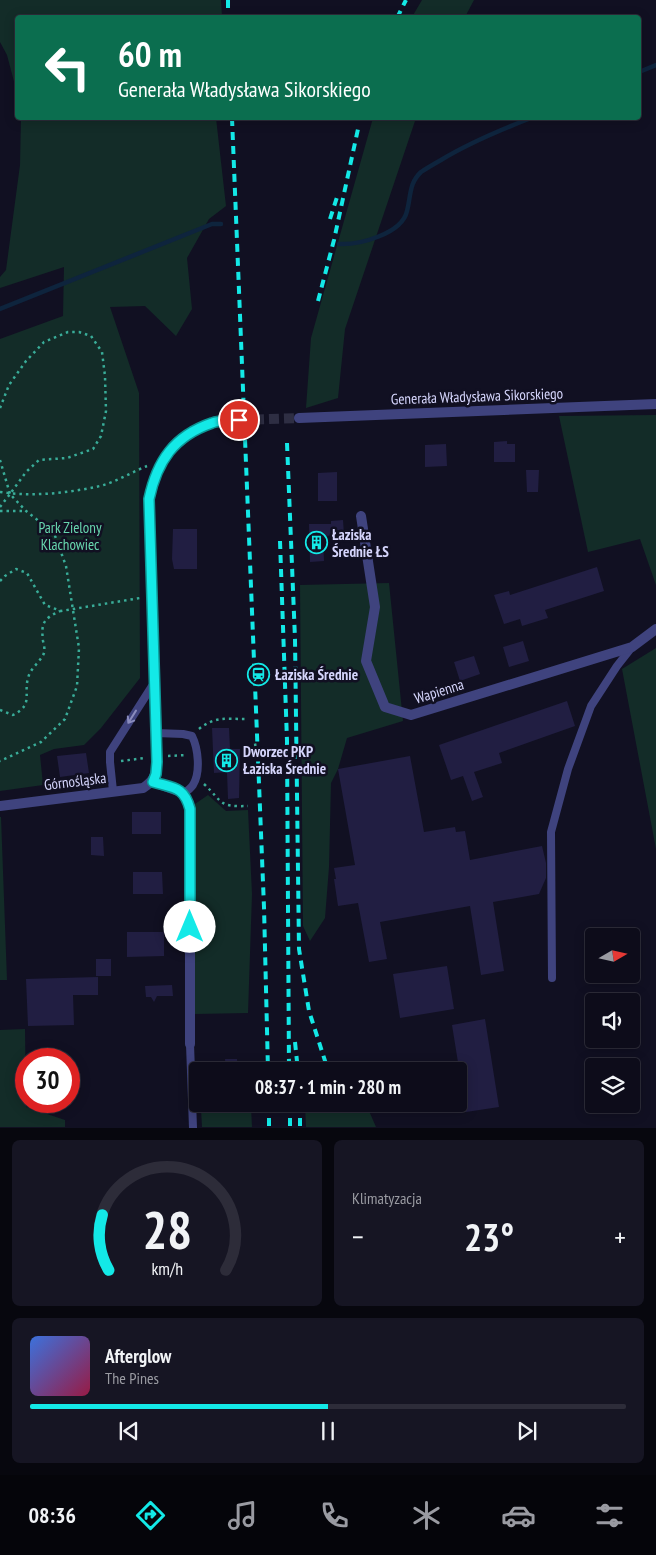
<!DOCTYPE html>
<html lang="pl">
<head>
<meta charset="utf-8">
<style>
  body { margin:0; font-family:"PT Sans Narrow",sans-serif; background:#161523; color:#f1f3f6; height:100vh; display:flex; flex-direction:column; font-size:19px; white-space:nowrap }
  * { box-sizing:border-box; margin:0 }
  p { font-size:16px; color:#9a9ba2 }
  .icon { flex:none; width:28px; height:28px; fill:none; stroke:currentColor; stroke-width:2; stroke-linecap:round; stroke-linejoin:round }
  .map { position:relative; height:1128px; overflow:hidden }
  .panel { display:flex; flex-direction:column; gap:12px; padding:12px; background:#07070e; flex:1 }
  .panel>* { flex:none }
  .guide { position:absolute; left:15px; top:15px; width:626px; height:105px; border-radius:5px; box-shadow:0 2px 12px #0003,0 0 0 1px #2d2c39; background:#0b6e4f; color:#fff; overflow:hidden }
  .needle { width:32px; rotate:81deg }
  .buttons { position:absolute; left:585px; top:928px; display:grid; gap:10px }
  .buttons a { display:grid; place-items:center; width:55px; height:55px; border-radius:5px; background:#0d0c1a; box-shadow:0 2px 12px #0003,0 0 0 1px #2d2c39; font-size:25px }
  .speed { position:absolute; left:15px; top:1048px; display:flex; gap:10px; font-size:25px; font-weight:700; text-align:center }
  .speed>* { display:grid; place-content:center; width:65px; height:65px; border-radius:50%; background:#0d0c1a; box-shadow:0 2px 12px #0003,0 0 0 1px #2d2c39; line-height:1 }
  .speed .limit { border:8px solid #d22; background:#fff; color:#111 }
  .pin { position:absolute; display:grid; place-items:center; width:42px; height:42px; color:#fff; margin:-21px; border:2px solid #fff; border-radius:50%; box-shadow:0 1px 5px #0007 }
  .me { position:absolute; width:55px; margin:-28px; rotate:0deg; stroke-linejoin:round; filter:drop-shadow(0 0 4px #0008) }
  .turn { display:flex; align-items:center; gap:18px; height:105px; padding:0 20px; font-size:22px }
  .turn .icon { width:65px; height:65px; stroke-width:2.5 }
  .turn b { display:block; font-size:35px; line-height:42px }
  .big { font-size:38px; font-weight:700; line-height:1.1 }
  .panel .card { flex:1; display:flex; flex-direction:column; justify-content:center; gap:8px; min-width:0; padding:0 18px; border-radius:8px; background:#161523 }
  .panel .dial { align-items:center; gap:0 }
  .dial svg { height:130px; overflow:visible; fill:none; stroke:#2d2c39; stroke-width:7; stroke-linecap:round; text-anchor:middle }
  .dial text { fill:#f1f3f6; stroke:none }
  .song { display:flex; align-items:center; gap:15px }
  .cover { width:60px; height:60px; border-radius:8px; background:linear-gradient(135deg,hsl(220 70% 55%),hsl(340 70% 35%)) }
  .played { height:5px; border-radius:2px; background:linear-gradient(90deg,#13e9e7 50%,#2d2c39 50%) }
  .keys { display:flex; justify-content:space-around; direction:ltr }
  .heat { display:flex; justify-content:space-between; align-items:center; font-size:28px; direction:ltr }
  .panel .tiles { flex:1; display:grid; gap:12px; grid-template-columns:1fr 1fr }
  .card:last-child { grid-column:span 2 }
  .trip { position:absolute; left:189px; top:1062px; width:278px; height:50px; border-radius:5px; background:#0d0c1a; box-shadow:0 2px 12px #0003,0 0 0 1px #2d2c39; font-weight:700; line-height:50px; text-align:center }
  .dock { display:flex; height:80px; justify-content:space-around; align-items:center; background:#05050a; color:#9a9ba2 }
  .dock .icon { width:35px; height:35px }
  .dock .current { color:#13e9e7 }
  .dock b { font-size:22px; color:#f1f3f6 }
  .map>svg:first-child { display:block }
</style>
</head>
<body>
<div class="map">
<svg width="656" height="1128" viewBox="0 0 656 1128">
  <rect width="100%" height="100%" fill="#111022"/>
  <path fill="#132c28" d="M0 0H221L222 17 18 18 17 93 7 55 0 42Z
    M422 0H474L465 17H412Z
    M21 118H216L226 206 209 219 187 258 192 309 176 336 145 306 110 307 139 393 140 678 101 728 84 745 54 749 40 755 43 785 0 791V339L63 316 64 267 0 288V277L6 270 20 165Z
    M373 118H416L345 329 338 398 306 408 311 338Z
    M656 415V585L640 539 588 552 559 416Z
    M389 583 403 721 347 738 338 769 331 783 329 867 325 918 310 941 303 926 300 585Z
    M656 648V849L622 669Z
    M208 795 226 811 248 810 252 894 248 1013 195 1014V804Z
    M0 817H1L7 980H0Z
    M25 1029 26 1107 65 1120V1127H0V1030Z
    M305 1104H366L376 1127H306Z
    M251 1107 252 1127H202L201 1109Z"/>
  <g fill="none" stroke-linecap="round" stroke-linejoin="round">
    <path stroke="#0e243d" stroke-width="4.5" d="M639 72 656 65
      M339 244C359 245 402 234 407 211 411 196 409 183 421 172 427 168 434 164 441 160 469 143 500 130 531 118
      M0 309 212 224H221"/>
  </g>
  <path fill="#211e42" d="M507 441V444H515V462H494V442Z
    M446 444 447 466 425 467V445Z
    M526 470H539L538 492H527Z
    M337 472V501H318V473Z
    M343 520 344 535 323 536 324 561 310 562 309 524H331V521Z
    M173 529H197V569H174L172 559Z
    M597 567 604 591 545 610 548 618 522 626 520 619 504 624 494 595 509 591 510 595Z
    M523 641 529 661 509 667 503 647Z
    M474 656 480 674 460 681 454 662Z
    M567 701 575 726 499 753 502 763 474 772 483 797 472 801 463 776 451 780 439 745Z
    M212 728H229L230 749H240L239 798 228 799 227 772 214 773Z
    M86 753 89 773 60 777 57 756Z
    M410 756 424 832 455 827 456 832 465 831 470 860 542 846 546 863V878L539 894 493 902 504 971 481 975 470 906 380 922 387 959 369 962 358 903 338 906 334 879H336L334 868 355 865 338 769Z
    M132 812H161V834H132Z
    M91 837H103L104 856 91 855Z
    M133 872H162L163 894H133Z
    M127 932H164V956L127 957Z
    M96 959H111V976H96Z
    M447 966 454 1009 400 1018 393 974Z
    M98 977V995H73L74 1025 28 1026 26 979Z
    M172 985 173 996H157L154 1002 151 997H146L145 986Z
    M485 1019 499 1107 466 1112 452 1025Z
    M225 1059H237L238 1071H226Z"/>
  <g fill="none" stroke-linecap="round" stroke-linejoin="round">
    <path stroke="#2e2e43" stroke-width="10" stroke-dasharray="10 5" stroke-linecap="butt" d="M239 420 299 418"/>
    <path stroke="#39ac98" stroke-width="2.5" stroke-dasharray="2.5 4" stroke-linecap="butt" d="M0 408 9 385 26 361 44 342 68 332H79L91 336 102 352 105 376 106 411 101 436 93 449 67 458 39 460 26 472 10 494
      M0 460 10 494
      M0 492C33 497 68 493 100 486 116 482 132 472 147 466
      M0 507 10 494 26 511 54 533 66 566 79 648 77 686 65 719 41 742 0 761
      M0 511H24
      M0 581 5 576 16 569 27 573 45 605 61 611 140 598
      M0 710 13 715C35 704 22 694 29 675 32 667 41 661 44 653 45 649 44 645 43 641 41 623 43 619 60 611
      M199 729C215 716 225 719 245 719
      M254 745 260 744
      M168 756 187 755
      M121 761 145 758
      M204 784C224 803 218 807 248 806"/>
    <path stroke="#3f437e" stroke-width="8" d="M156 733 183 734 192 736C198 748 201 772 193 785 191 788 187 791 184 793
      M113 791 110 762V752L154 683
      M552 978 551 832 568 769 591 706 617 666 632 647
      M190 1044 193 1128"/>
    <path stroke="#3f437e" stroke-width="10" d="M361 516 375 607 366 661 385 707 411 715 632 647 656 629
      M153 782 184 793 190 809V1044"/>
    <path stroke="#3f437e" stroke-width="10" d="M299 418 656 404
      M0 806 143 788C154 781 156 775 157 762L149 499C157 461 174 436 212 423 220 420 231 421 239 420"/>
    <path stroke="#13e9e7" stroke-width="4" stroke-dasharray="8 6" stroke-linecap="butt" d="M228 0V18
      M397 18 406 0
      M232 118 264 907 268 1071
      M330 219 338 194
      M318 301 334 240 358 129
      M287 443 295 639 299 949 309 1011 327 1067
      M280 541 287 741 289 1071
      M295 1042 298 1071
      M269 1104V1128
      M290 1104V1128
      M300 1104V1128"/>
  </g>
  <defs><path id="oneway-shaft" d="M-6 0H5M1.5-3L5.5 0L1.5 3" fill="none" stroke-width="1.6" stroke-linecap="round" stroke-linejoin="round" transform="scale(1.25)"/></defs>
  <use stroke="#8a8cbd" href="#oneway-shaft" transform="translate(132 717) rotate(122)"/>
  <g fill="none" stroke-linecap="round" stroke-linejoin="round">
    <defs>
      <path id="route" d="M190 927V809C184 786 173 788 153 782L156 774 157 762 149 499C157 461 174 436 212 423 220 420 231 421 239 420"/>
    </defs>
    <use href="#route" stroke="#0c9796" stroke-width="12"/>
    <use href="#route" stroke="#13e9e7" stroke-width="9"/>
  </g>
  <defs>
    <symbol id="building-ring" viewBox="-11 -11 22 22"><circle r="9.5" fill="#111022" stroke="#13e9e7" stroke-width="1.5"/><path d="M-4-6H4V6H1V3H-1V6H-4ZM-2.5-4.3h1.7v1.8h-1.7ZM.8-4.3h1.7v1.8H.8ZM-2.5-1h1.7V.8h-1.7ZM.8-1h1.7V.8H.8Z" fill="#13e9e7"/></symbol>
    <symbol id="station-ring" viewBox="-11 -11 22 22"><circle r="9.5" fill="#111022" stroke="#13e9e7" stroke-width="1.5"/><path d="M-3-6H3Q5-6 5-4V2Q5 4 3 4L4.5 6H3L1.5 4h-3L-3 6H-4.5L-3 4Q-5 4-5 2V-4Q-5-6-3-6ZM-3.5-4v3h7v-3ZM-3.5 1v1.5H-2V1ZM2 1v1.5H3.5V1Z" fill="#13e9e7"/></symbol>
  </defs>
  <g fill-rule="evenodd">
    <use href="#building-ring" x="304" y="530" width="25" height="25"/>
    <use href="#station-ring" x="246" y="662" width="25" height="25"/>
    <use href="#building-ring" x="214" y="748" width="25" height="25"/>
  </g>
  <g text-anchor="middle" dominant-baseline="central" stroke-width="5" stroke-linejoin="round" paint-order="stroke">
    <g font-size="15" fill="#d5d5fc" stroke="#111022">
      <text transform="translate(477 396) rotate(-2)">Generała Władysława Sikorskiego</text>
      <text transform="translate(439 691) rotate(-17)">Wapienna</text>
      <text transform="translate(75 781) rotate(-7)">Górnośląska</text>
    </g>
    <g font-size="15" fill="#67d6ae" stroke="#111022">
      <text x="70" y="527">Park Zielony<tspan x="70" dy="17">Klachowiec</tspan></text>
    </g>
    <g font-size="15" font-weight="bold" fill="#d5d5fc" stroke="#111022" text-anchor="start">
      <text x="332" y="534">Łaziska<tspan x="332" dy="17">Średnie ŁS</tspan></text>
      <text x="275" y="674">Łaziska Średnie</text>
      <text x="243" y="751">Dworzec PKP<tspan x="243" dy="17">Łaziska Średnie</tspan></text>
    </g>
  </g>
</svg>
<div class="buttons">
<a><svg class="needle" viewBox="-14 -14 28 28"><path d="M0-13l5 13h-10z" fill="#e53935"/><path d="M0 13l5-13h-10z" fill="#9a9ba2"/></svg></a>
<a><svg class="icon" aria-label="sound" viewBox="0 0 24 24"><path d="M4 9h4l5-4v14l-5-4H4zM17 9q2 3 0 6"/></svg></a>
<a><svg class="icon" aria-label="layers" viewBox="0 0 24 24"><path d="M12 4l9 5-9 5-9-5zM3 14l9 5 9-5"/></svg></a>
</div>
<div class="speed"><div class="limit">30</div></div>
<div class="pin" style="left:239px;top:420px;background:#d93025"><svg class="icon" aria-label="arrive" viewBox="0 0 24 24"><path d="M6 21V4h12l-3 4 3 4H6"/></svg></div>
<svg class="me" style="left:190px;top:927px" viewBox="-20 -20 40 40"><circle r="19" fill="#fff"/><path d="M0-13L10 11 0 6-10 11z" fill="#13e9e7"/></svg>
<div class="trip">08:37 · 1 min · 280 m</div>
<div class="guide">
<div class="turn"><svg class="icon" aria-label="left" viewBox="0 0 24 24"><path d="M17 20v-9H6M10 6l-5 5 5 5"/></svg><div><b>60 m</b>Generała Władysława Sikorskiego</div></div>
</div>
</div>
<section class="panel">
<div class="tiles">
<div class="card dial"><svg viewBox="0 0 100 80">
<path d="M14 69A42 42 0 1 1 86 69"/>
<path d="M14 69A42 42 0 0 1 10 35" stroke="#13e9e7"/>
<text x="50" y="56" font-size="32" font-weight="700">28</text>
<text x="50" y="72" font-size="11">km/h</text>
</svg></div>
<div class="card"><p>Klimatyzacja</p>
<div class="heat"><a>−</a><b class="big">23°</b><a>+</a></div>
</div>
<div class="card">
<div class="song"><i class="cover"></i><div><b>Afterglow</b><p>The Pines</p></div></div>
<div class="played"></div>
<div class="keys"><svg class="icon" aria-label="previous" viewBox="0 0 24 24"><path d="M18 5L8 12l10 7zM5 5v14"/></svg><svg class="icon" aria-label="pause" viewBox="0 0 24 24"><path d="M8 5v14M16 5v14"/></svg><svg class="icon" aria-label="next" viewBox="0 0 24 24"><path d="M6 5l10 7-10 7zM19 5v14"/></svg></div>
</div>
</div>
</section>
<nav class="dock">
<b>08:36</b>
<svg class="icon current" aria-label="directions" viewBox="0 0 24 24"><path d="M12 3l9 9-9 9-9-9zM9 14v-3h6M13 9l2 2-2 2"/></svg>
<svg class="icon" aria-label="music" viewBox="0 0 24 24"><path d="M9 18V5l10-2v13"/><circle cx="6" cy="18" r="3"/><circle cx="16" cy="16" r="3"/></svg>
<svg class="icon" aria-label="phone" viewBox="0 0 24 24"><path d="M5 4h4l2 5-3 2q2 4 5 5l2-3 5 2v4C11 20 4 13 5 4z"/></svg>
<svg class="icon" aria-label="climate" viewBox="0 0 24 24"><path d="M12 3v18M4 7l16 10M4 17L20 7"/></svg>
<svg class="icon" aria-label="car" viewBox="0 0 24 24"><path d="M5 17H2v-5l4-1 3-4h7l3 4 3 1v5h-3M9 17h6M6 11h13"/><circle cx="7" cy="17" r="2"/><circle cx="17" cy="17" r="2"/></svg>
<svg class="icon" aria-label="filters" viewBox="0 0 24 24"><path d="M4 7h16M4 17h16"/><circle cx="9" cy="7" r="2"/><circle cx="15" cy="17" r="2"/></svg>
</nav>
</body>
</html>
